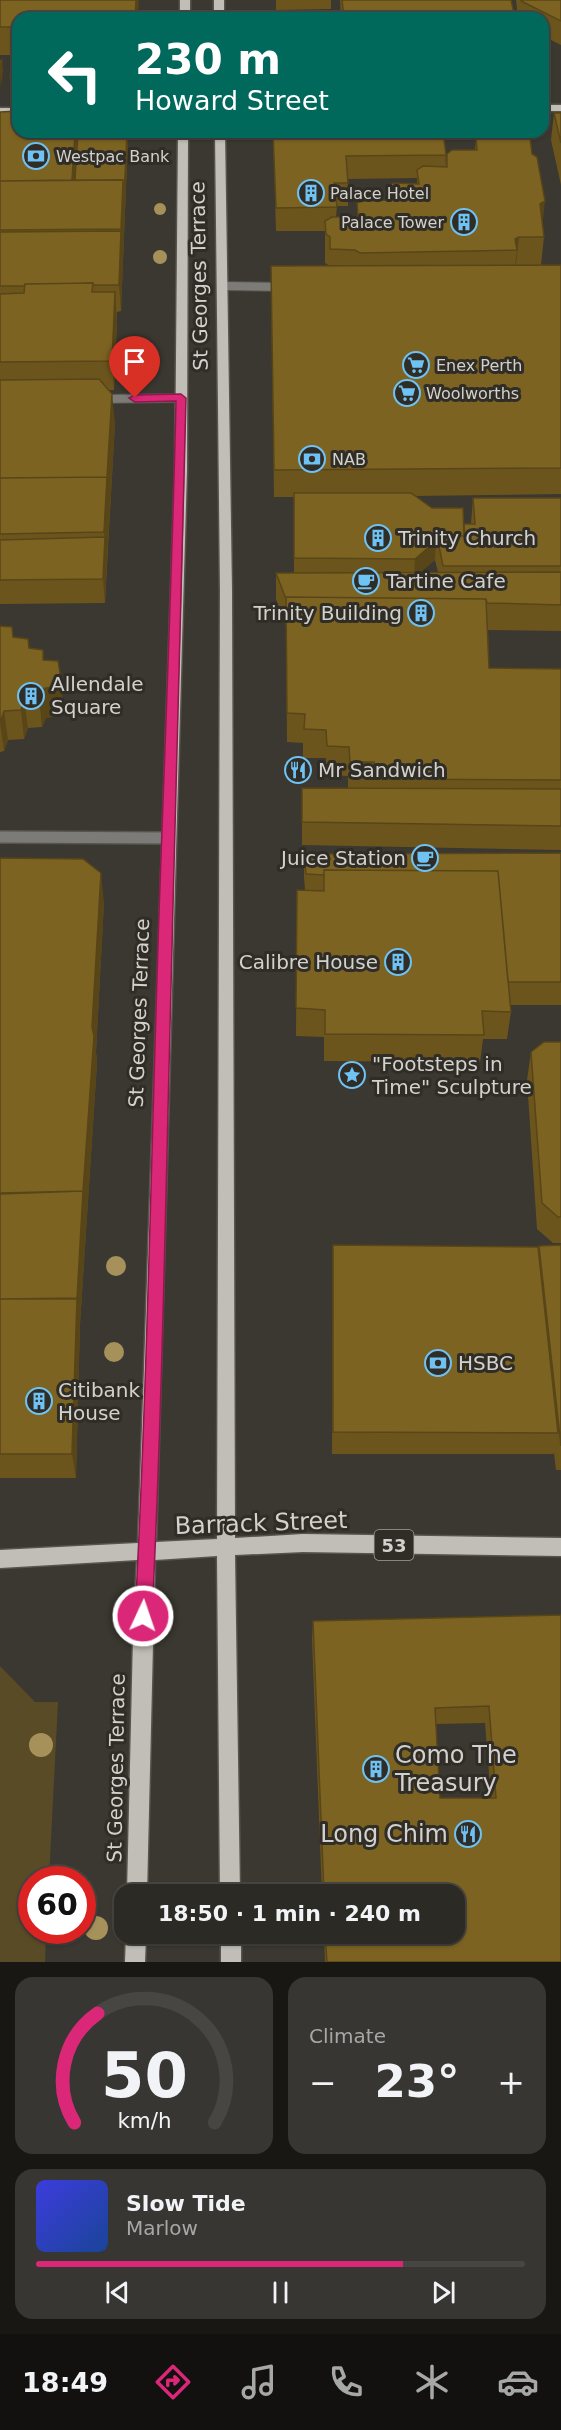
<!DOCTYPE html>
<html lang="en">
<head>
<meta charset="utf-8">
<style>
  body { margin:0; font-family:"DejaVu Sans",sans-serif; background:#383632; color:#f1f3f6; height:100vh; display:flex; flex-direction:column; font-size:22px; white-space:nowrap }
  * { box-sizing:border-box; margin:0 }
  p { font-size:20px; color:#a6a7a7 }
  .icon { flex:none; width:33px; height:33px; fill:none; stroke:currentColor; stroke-width:2; stroke-linecap:round; stroke-linejoin:round }
  .map { position:relative; height:1962px; overflow:hidden }
  .details { display:flex; flex-direction:column; gap:15px; padding:15px; background:#181714; flex:1 }
  .details>* { flex:none }
  .hud { position:absolute; left:12px; top:12px; width:537px; height:126px; border-radius:18px; box-shadow:0 2px 4px #0004,0 0 0 2px #484642; background:#00695c; color:#fff; overflow:hidden }
  .speed { position:absolute; left:18px; top:1866px; display:flex; gap:12px; font-size:30px; font-weight:700; text-align:center }
  .speed>* { display:grid; place-content:center; width:78px; height:78px; border-radius:50%; background:#2c2a25; box-shadow:0 2px 4px #0004,0 0 0 2px #484642; line-height:1 }
  .speed .limit { border:9px solid #d22; background:#fff; color:#111 }
  .pin { position:absolute; display:grid; place-items:center; width:51px; height:51px; color:#fff; margin:-62px -26px; border-radius:50% 50% 50% 0; rotate:-45deg; box-shadow:0 0 6px #0007 }
  .pin .icon { rotate:45deg }
  .me { position:absolute; width:66px; margin:-33px; rotate:3deg; stroke-linejoin:round; filter:drop-shadow(0 0 4px #0008) }
  .turn { display:flex; align-items:center; gap:21px; height:126px; padding:0 24px; font-size:27px }
  .turn .icon { width:78px; height:78px; stroke-width:2.5 }
  .turn b { display:block; font-size:42px; line-height:51px }
  .big { font-size:45px; font-weight:600; line-height:1.1 }
  .details .tile { flex:1; display:flex; flex-direction:column; justify-content:center; gap:9px; min-width:0; padding:0 21px; border-radius:18px; background:#383632 }
  .details .dial { align-items:center; gap:0 }
  .dial svg { height:156px; overflow:visible; fill:none; stroke:#484642; stroke-width:7; stroke-linecap:round; text-anchor:middle }
  .dial text { fill:#f1f3f6; stroke:none }
  .song { display:flex; align-items:center; gap:18px }
  .cover { width:72px; height:72px; border-radius:9px; background:linear-gradient(135deg,hsl(240 70% 55%),hsl(220 70% 35%)) }
  .played { height:6px; border-radius:3px; background:linear-gradient(90deg,#db2777 75%,#484642 75%) }
  .keys { display:flex; justify-content:space-around; direction:ltr }
  .heat { display:flex; justify-content:space-between; align-items:center; font-size:33px; direction:ltr }
  .details .tiles { flex:1; display:grid; gap:15px; grid-template-columns:1fr 1fr }
  .tile:last-child { grid-column:span 2 }
  .trip { position:absolute; left:114px; top:1884px; width:351px; height:60px; border-radius:18px; background:#2c2a25; box-shadow:0 2px 4px #0004,0 0 0 2px #484642; font-weight:600; line-height:60px; text-align:center }
  .menu { display:flex; height:96px; justify-content:space-around; align-items:center; background:#12110f; color:#a6a7a7 }
  .menu .icon { width:42px; height:42px }
  .menu .selected { color:#db2777 }
  .menu b { font-size:27px; color:#f1f3f6 }
  .map>svg:first-child { display:block }
</style>
</head>
<body>
<div class="map">
<svg width="561" height="1962" viewBox="0 0 561 1962">
  <rect width="100%" height="100%" fill="#3a3831"/>
  <path fill="#5a4b27" d="M0 1666 35 1702H58L49 1879 32 1880V1930L46 1931 45 1962H0Z"/>
  <g fill="none" stroke-linecap="round" stroke-linejoin="round">
    <defs>
      <path id="lane" d="M223 286 285 287"/>
      <path id="street-far1" d="M98 399 181 398"/>
      <path id="street" d="M0 837 168 838"/>
      <path id="primary" d="M180 0H190V18H180Z
        M214 0H224V18H214Z
        M543 105H561V111H543Z
        M0 108H18V114H0Z
        M178 132H188L187 470 156 1542 217 1539 220 591 215 132H225L232 591 235 1538 303 1534 561 1538V1556L303 1552 235 1555 240 1894H220L217 1556 155 1560 147 1894H127L133 1637 137 1560 0 1568V1550L138 1543 175 470Z
        M126 1934H146L145 1962H125Z
        M221 1934H241V1962H221Z"/>
    </defs>
    <use href="#lane" stroke="#56544d" stroke-width="10"/>
    <use href="#street-far1" stroke="#56544d" stroke-width="10"/>
    <use href="#street" stroke="#56544d" stroke-width="14"/>
    <use href="#primary" stroke="#56544d" stroke-width="3"/>
    <use href="#lane" stroke="#7d7b78" stroke-width="8"/>
    <use href="#street-far1" stroke="#7d7b78" stroke-width="8"/>
    <use href="#street" stroke="#7d7b78" stroke-width="11"/>
    <use href="#primary" fill="#c1beb8" fill-rule="evenodd"/>
  </g>
  <g fill="#a6915b">
    <circle cx="160" cy="209" r="6"/>
    <circle cx="160" cy="257" r="7"/>
    <circle cx="116" cy="1266" r="10"/>
    <circle cx="114" cy="1352" r="10"/>
    <circle cx="41" cy="1745" r="12"/>
    <circle cx="96" cy="1928" r="12"/>
  </g>
  <path fill="#6c551d" fill-rule="evenodd" d="M0 0 18 18V55H0Z
    M276 0H331V9L276 10Z
    M340 0H511L515 18H341Z
    M516 0H561V45L543 36V18H518Z
    M18 60V88H11L10 78Z
    M0 112 18 132 128 138 121 311 117 312V321L114 390H109L115 423 105 603 0 604Z
    M554 113H561V185L551 140Z
    M273 132 446 155 445 166 447 154 475 150 476 138 532 154 544 237 541 265H561V494L414 496 464 532V524H471L473 498H561V631L488 630 489 668 561 669V850L302 845V788H348V776L326 775V758H303V743L287 742 286 626 276 599V573H294V497H274L271 292 330 266 325 263V231H276ZM417 178V184L388 187 387 200 357 203V217H336L337 206H348V179ZM435 560 438 572H420Z
    M0 626 44 660 63 702 61 715 46 718 42 727 28 728 24 739 8 740 4 751 0 752Z
    M561 853V1005H510L511 1012 507 1039H483L480 1062 324 1061V1037L296 1036 297 890H305L304 877V854Z
    M0 858 104 902 96 1052 97 1063 80 1324 76 1478H0Z
    M561 1042V1243H553L537 1229 527 1080 531 1052Z
    M333 1245 538 1247 561 1245V1470H556L554 1453 553 1454H332L333 1269Z
    M561 1615V1962H325L324 1934H454V1894H322L312 1639 313 1621ZM485 1723 491 1798H440L436 1724Z"/>
  <path fill="#584518" d="M136 0H139L138 18H135Z
    M2 60 3 71 1 88 0 74Z
    M75 132H79L75 198 72 180Z
    M127 132 128 138 121 311 119 285 123 180Z
    M545 201 542 229 540 204Z
    M519 237 516 265 515 266 517 250 515 239Z
    M115 292 117 321 114 390 112 361Z
    M112 394 115 423 107 561 104 532Z
    M105 537 107 561 105 603 103 579Z
    M436 541 435 560 414 578 415 559Z
    M43 650 46 679 60 673 63 702 61 715 46 718 42 727 39 698 43 660Z
    M24 700 28 728 24 739 21 710Z
    M4 711 8 740 4 751 0 723Z
    M101 873 104 902 96 1052 97 1063 80 1324 76 1478 72 1454 77 1298Z"/>
  <path fill="#7d6322" stroke="#584518" stroke-width="1.5" fill-rule="evenodd" d="M0 0H136L135 18H18V27H0Z
    M342 0H511L515 18H344Z
    M521 0H561V21L521 1Z
    M0 60H2L0 74Z
    M12 60H18V78H10Z
    M18 111V132H75L72 180 0 181V112Z
    M554 113H561V143Z
    M78 132H127L124 197 123 180H75Z
    M273 132H443L446 155 346 156 348 183H334L337 207 276 208Z
    M481 134 530 137 532 154 537 157 545 201 540 204 544 237H519L515 239 517 250 360 253 355 250 330 249V237L326 234 325 221 332 217H358L357 203 363 201 389 200 388 187 393 183 419 184 417 170 423 166 447 167V154L452 150H477L476 138Z
    M123 180 121 229 0 230V181Z
    M121 231 119 285H93V283L25 284 24 286H0V232Z
    M561 265V468L274 470 271 266Z
    M93 283 92 292H115L112 361 0 362V294L24 293 25 284Z
    M99 379 112 394 107 477 0 478V380Z
    M107 477 104 532 0 534V478Z
    M294 493H411L432 508H463L464 536H437L436 541 415 559 294 558Z
    M473 498H561V566H443L437 536H465L464 524H475Z
    M105 537 103 579 0 580V540Z
    M561 572V605L487 603 486 599 286 597V599L276 573Z
    M286 597 486 599 489 668 561 669V780L375 779 374 762H350L349 747 327 746 326 730 304 729 305 714 287 713Z
    M0 626 12 627 13 637 28 639 29 648 43 650V660L58 661 60 673 57 686 42 689 39 698 24 700 21 710 4 711 0 723Z
    M302 788 561 789V826L302 822Z
    M561 853V982H508L498 871 324 870V875L306 874 304 854Z
    M0 858 83 859 101 873 92 1027 94 1036 83 1191 0 1193Z
    M324 870 498 871 511 1012 482 1011 484 1035 325 1034V1010L296 1008 297 890 324 891Z
    M544 1042H561V1217H558L542 1203 531 1052Z
    M83 1191 77 1299H0V1194Z
    M333 1245 538 1247 558 1433 333 1432Z
    M561 1245V1446L539 1246Z
    M77 1298 72 1454H0V1299Z
    M561 1615V1962H327L325 1934H454V1894H324L313 1621ZM489 1706 496 1798H440L435 1708Z"/>
  <path fill="#db2777" stroke="#8e194d" stroke-width="1.5" d="M181 394 186 398C183 581 176 765 172 949 166 1171 163 1394 152 1616L149 1622 143 1624 137 1622 135 1616C147 1392 151 1168 158 944 164 763 172 582 176 401L135 402 129 398 135 395Z"/>
  <defs>
    <symbol id="bank-ring" viewBox="-11 -11 22 22"><circle r="9.5" fill="#302d27" stroke="#6fc2f4" stroke-width="1.5"/><path d="M-6-4H6V4H-6ZM0-2.3a2.3 2.3 0 1 0 0 4.6a2.3 2.3 0 1 0 0-4.6Z" fill="#6fc2f4"/></symbol>
    <symbol id="building-ring" viewBox="-11 -11 22 22"><circle r="9.5" fill="#302d27" stroke="#6fc2f4" stroke-width="1.5"/><path d="M-4-6H4V6H1V3H-1V6H-4ZM-2.5-4.3h1.7v1.8h-1.7ZM.8-4.3h1.7v1.8H.8ZM-2.5-1h1.7V.8h-1.7ZM.8-1h1.7V.8H.8Z" fill="#6fc2f4"/></symbol>
    <symbol id="supermarket-ring" viewBox="-11 -11 22 22"><circle r="9.5" fill="#302d27" stroke="#6fc2f4" stroke-width="1.5"/><path d="M-6-5.5h2.5l.6 2H6L4.5 2H-2.5L-4.4-4H-6ZM-1.5 3.2a1.3 1.3 0 1 0 .1 0ZM3 3.2a1.3 1.3 0 1 0 .1 0Z" fill="#6fc2f4"/></symbol>
    <symbol id="cafe-ring" viewBox="-11 -11 22 22"><circle r="9.5" fill="#302d27" stroke="#6fc2f4" stroke-width="1.5"/><path d="M-5.5-4.5H6V0H3Q3 3.5 0 3.5H-2.5Q-5.5 3.5-5.5 0ZM3-3.2v2h1.7v-2ZM-6 4.5H4V6H-6Z" fill="#6fc2f4"/></symbol>
    <symbol id="restaurant-ring" viewBox="-11 -11 22 22"><circle r="9.5" fill="#302d27" stroke="#6fc2f4" stroke-width="1.5"/><path d="M-5-6h1v4h1v-4h1v4h1v-4h1v5L-1.5 .5V6h-2V.5L-5-1ZM5-6V6H3V1.5H1.5Q1.5-4 5-6Z" fill="#6fc2f4"/></symbol>
    <symbol id="sight-ring" viewBox="-11 -11 22 22"><circle r="9.5" fill="#302d27" stroke="#6fc2f4" stroke-width="1.5"/><path d="M0-6L1.8-2.2L6-1.7L2.9 1.2L3.7 5.4L0 3.3L-3.7 5.4L-2.9 1.2L-6-1.7L-1.8-2.2Z" fill="#6fc2f4"/></symbol>
  </defs>
  <g fill-rule="evenodd">
    <use href="#bank-ring" x="21" y="141" width="30" height="30"/>
    <use href="#building-ring" x="296" y="178" width="30" height="30"/>
    <use href="#building-ring" x="449" y="207" width="30" height="30"/>
    <use href="#supermarket-ring" x="401" y="350" width="30" height="30"/>
    <use href="#supermarket-ring" x="392" y="378" width="30" height="30"/>
    <use href="#bank-ring" x="297" y="444" width="30" height="30"/>
    <use href="#building-ring" x="363" y="523" width="30" height="30"/>
    <use href="#cafe-ring" x="351" y="566" width="30" height="30"/>
    <use href="#building-ring" x="406" y="598" width="30" height="30"/>
    <use href="#building-ring" x="16" y="681" width="30" height="30"/>
    <use href="#restaurant-ring" x="283" y="755" width="30" height="30"/>
    <use href="#cafe-ring" x="410" y="843" width="30" height="30"/>
    <use href="#building-ring" x="383" y="947" width="30" height="30"/>
    <use href="#sight-ring" x="337" y="1060" width="30" height="30"/>
    <use href="#bank-ring" x="423" y="1348" width="30" height="30"/>
    <use href="#building-ring" x="24" y="1386" width="30" height="30"/>
    <use href="#building-ring" x="361" y="1754" width="30" height="30"/>
    <use href="#restaurant-ring" x="453" y="1819" width="30" height="30"/>
  </g>
  <g text-anchor="middle" dominant-baseline="central" stroke-width="6" stroke-linejoin="round" paint-order="stroke">
    <g font-size="16" fill="#d3d1cd" stroke="#302d27" text-anchor="start">
      <text x="56" y="156">Westpac Bank</text>
      <text x="330" y="193">Palace Hotel</text>
      <text x="444" y="222" text-anchor="end">Palace Tower</text>
      <text x="436" y="365">Enex Perth</text>
      <text x="426" y="393">Woolworths</text>
      <text x="332" y="459">NAB</text>
    </g>
    <rect fill="#302d27" stroke="#a2a09b" stroke-width="1.5" x="374.5" y="1530" width="39" height="30" rx="4.5"/>
    <g font-size="18" font-weight="bold" fill="#d3d1cd">
      <text x="394" y="1545">53</text>
    </g>
    <g font-size="20" fill="#d3d1cd" stroke="#302d27">
      <text transform="translate(199 276) rotate(-91)">St Georges Terrace</text>
      <text transform="translate(139 1013) rotate(-88)">St Georges Terrace</text>
      <text transform="translate(116 1768) rotate(-89)">St Georges Terrace</text>
    </g>
    <g font-size="20" fill="#d3d1cd" stroke="#302d27" text-anchor="start">
      <text x="398" y="538">Trinity Church</text>
      <text x="386" y="581">Tartine Cafe</text>
      <text x="402" y="613" text-anchor="end">Trinity Building</text>
      <text x="51" y="684">Allendale<tspan x="51" dy="23">Square</tspan></text>
      <text x="318" y="770">Mr Sandwich</text>
      <text x="406" y="858" text-anchor="end">Juice Station</text>
      <text x="378" y="962" text-anchor="end">Calibre House</text>
      <text x="372" y="1064">"Footsteps in<tspan x="372" dy="23">Time" Sculpture</tspan></text>
      <text x="458" y="1363">HSBC</text>
      <text x="58" y="1390">Citibank<tspan x="58" dy="23">House</tspan></text>
    </g>
    <g font-size="24" fill="#d3d1cd" stroke="#302d27">
      <text transform="translate(261 1523) rotate(-2)">Barrack Street</text>
    </g>
    <g font-size="24" fill="#d3d1cd" stroke="#302d27" text-anchor="start">
      <text x="395" y="1755">Como The<tspan x="395" dy="28">Treasury</tspan></text>
      <text x="448" y="1834" text-anchor="end">Long Chim</text>
    </g>
  </g>
</svg>
<div class="speed"><div class="limit">60</div></div>
<div class="pin" style="left:135px;top:398px;background:#d93025"><svg class="icon" aria-label="arrive" viewBox="0 0 24 24"><path d="M6 21V4h12l-3 4 3 4H6"/></svg></div>
<svg class="me" style="left:143px;top:1616px" viewBox="-20 -20 40 40"><circle r="17" fill="#db2777" stroke="#fff" stroke-width="3"/><path d="M0-11L8 9 0 5-8 9z" fill="#fff"/></svg>
<div class="trip">18:50 · 1 min · 240 m</div>
<div class="hud">
<div class="turn"><svg class="icon" aria-label="left" viewBox="0 0 24 24"><path d="M17 20v-9H6M10 6l-5 5 5 5"/></svg><div><b>230 m</b>Howard Street</div></div>
</div>
</div>
<section class="details">
<div class="tiles">
<div class="tile dial"><svg viewBox="0 0 100 80">
<path d="M14 69A42 42 0 1 1 86 69"/>
<path d="M14 69A42 42 0 0 1 26 13" stroke="#db2777"/>
<text x="50" y="56" font-size="32" font-weight="700">50</text>
<text x="50" y="72" font-size="11">km/h</text>
</svg></div>
<div class="tile"><p>Climate</p>
<div class="heat"><a>−</a><b class="big">23°</b><a>+</a></div>
</div>
<div class="tile">
<div class="song"><i class="cover"></i><div><b>Slow Tide</b><p>Marlow</p></div></div>
<div class="played"></div>
<div class="keys"><svg class="icon" aria-label="previous" viewBox="0 0 24 24"><path d="M18 5L8 12l10 7zM5 5v14"/></svg><svg class="icon" aria-label="pause" viewBox="0 0 24 24"><path d="M8 5v14M16 5v14"/></svg><svg class="icon" aria-label="next" viewBox="0 0 24 24"><path d="M6 5l10 7-10 7zM19 5v14"/></svg></div>
</div>
</div>
</section>
<nav class="menu">
<b>18:49</b>
<svg class="icon selected" aria-label="directions" viewBox="0 0 24 24"><path d="M12 3l9 9-9 9-9-9zM9 14v-3h6M13 9l2 2-2 2"/></svg>
<svg class="icon" aria-label="music" viewBox="0 0 24 24"><path d="M9 18V5l10-2v13"/><circle cx="6" cy="18" r="3"/><circle cx="16" cy="16" r="3"/></svg>
<svg class="icon" aria-label="phone" viewBox="0 0 24 24"><path d="M5 4h4l2 5-3 2q2 4 5 5l2-3 5 2v4C11 20 4 13 5 4z"/></svg>
<svg class="icon" aria-label="climate" viewBox="0 0 24 24"><path d="M12 3v18M4 7l16 10M4 17L20 7"/></svg>
<svg class="icon" aria-label="car" viewBox="0 0 24 24"><path d="M5 17H2v-5l4-1 3-4h7l3 4 3 1v5h-3M9 17h6M6 11h13"/><circle cx="7" cy="17" r="2"/><circle cx="17" cy="17" r="2"/></svg>
</nav>
</body>
</html>
